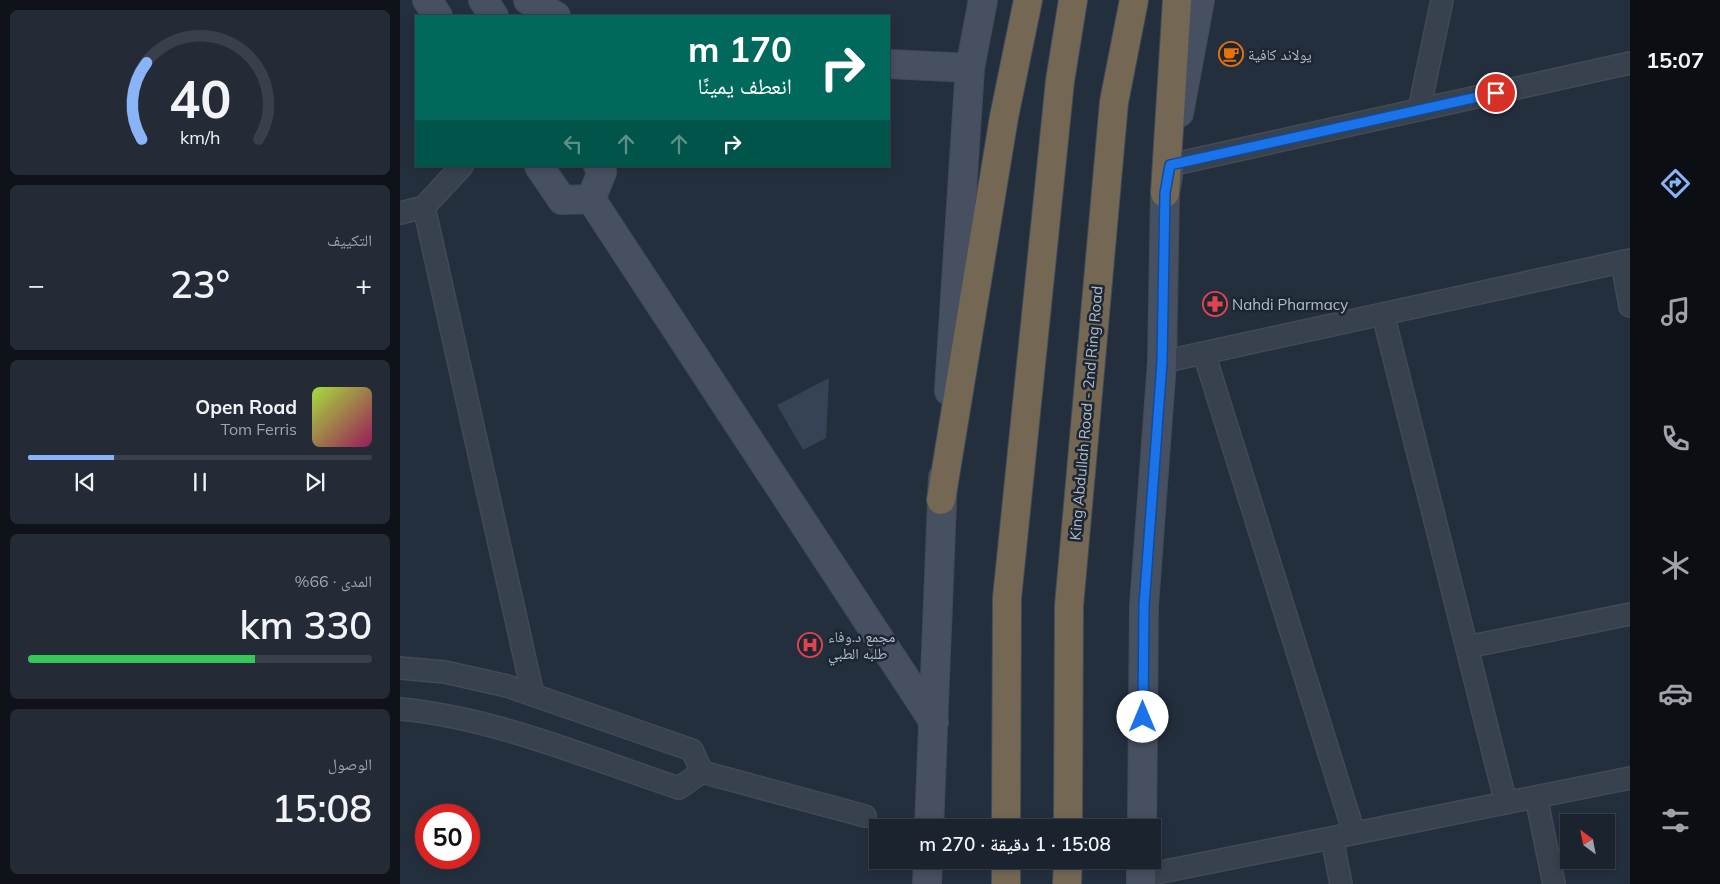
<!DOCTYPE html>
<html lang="ar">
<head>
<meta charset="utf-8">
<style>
  body { margin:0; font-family:Mulish,"Noto Naskh Arabic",sans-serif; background:#242b36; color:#f1f3f6; direction:rtl; height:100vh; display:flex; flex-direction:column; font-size:19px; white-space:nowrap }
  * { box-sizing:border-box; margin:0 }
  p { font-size:16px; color:#a0a4aa }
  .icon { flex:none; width:28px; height:28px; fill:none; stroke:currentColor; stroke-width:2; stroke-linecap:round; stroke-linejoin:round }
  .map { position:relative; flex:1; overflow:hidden; direction:ltr }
  .panel { display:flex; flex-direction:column; gap:10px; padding:10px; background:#0f1319; width:400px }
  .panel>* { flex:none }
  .top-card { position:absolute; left:15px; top:15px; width:475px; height:152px; border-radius:0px; box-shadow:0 2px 8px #0003,0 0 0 1px #39404a; direction:rtl; background:#00695c; color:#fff; overflow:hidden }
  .needle { width:32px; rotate:328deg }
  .fabs { position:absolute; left:1160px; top:814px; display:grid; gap:10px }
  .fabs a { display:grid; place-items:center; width:55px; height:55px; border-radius:0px; background:#1b232e; box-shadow:0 2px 8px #0003,0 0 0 1px #39404a; font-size:25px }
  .speed { position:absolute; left:15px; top:804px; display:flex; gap:10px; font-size:25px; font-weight:700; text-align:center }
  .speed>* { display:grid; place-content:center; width:65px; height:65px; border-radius:50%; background:#1b232e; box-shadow:0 2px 8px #0003,0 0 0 1px #39404a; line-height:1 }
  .speed .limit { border:8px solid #d22; background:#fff; color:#111 }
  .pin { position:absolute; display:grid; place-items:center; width:42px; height:42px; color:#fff; margin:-21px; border:2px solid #fff; border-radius:50%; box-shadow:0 1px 5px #0007 }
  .me { position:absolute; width:55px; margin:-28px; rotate:0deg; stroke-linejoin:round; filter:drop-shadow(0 0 4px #0008) }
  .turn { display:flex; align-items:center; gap:18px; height:105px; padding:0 15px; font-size:22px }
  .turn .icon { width:65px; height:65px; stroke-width:2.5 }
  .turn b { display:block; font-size:35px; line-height:42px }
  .lanes { display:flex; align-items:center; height:48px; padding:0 15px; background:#0003; justify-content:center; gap:25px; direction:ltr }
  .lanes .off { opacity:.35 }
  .big { font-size:38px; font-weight:600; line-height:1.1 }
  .panel .tile { flex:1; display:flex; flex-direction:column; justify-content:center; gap:8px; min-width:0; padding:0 18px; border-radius:8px; background:#242b36 }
  .panel .dial { align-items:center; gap:0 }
  .dial svg { height:130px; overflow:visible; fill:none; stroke:#39404a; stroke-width:7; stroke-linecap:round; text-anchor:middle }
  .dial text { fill:#f1f3f6; stroke:none }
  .song { display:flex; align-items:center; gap:15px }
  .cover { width:60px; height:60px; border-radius:8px; background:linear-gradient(135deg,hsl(80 70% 55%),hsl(330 70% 35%)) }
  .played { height:5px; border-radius:2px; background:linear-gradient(90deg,#8ab4f8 25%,#39404a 25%) }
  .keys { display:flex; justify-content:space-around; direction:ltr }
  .heat { display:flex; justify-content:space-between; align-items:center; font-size:28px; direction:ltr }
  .charge { height:8px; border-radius:4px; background:linear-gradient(90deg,#34c759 66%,#39404a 0) }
  .trip { position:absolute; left:469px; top:819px; width:292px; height:50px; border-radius:0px; background:#1b232e; box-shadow:0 2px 8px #0003,0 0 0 1px #39404a; font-weight:600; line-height:50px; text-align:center; direction:rtl }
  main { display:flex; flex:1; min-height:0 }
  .tab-bar { display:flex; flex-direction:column; width:90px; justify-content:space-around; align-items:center; background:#0b0e12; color:#a0a4aa }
  .tab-bar .icon { width:35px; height:35px }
  .tab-bar .current { color:#8ab4f8 }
  .tab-bar b { font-size:22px; color:#f1f3f6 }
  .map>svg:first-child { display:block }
</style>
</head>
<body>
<main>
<nav class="tab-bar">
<b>15:07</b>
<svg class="icon current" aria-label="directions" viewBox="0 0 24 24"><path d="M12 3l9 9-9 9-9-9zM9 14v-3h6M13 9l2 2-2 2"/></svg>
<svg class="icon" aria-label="music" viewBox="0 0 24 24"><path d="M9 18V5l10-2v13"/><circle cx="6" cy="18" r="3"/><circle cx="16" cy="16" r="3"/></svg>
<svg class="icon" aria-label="phone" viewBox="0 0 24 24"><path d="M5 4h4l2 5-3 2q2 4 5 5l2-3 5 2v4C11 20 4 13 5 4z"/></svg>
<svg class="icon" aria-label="climate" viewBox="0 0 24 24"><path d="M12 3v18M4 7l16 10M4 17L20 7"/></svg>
<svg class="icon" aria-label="car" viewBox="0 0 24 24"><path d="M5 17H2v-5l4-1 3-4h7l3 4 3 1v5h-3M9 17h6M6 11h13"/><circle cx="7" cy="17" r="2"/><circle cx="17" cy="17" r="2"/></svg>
<svg class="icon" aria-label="filters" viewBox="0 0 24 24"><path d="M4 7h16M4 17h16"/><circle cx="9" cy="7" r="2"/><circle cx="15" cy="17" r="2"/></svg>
</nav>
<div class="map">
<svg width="1230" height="884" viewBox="0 0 1230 884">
  <rect width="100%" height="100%" fill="#242f3e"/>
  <path fill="#364354" d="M429 378 426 438 403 450 377 405Z"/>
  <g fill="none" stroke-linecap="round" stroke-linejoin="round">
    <defs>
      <path id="street" d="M1019 110 1042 0
        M770 165 1230 63
        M24 207 133 695
        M0 213 24 207 62 166
        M1222 262 1230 306
        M983 314 1106 803
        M804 353 954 833
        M762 362 1230 260
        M1067 647 1230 614
        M0 668 45 672 107 686 292 750 302 772 465 816
        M0 709C96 718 188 758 279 788L302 772
        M1136 797 1154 884
        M932 838 941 884
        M741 876 1230 778"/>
      <path id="secondary" d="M27 0 38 16
        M83 0 94 16
        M128 0 156 16
        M489 64 570 68
        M779 113 800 0
        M139 166 162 200 191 199
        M191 199 534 722
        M191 199 202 172 198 166
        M549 391 570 68 583 0
        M529 828 543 477
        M742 828 744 606 762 362 765 193 769 170
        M527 884 528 860
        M741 884V860"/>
      <path id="highway" d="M765 193 777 0
        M541 500 604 117 628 0
        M606 828 607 598 660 81 673 0
        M668 828 669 606 714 102 734 0
        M606 884V860
        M667 884 668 860"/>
    </defs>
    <use href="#street" stroke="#414a57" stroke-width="24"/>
    <use href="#secondary" stroke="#414a57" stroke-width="30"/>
    <use href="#highway" stroke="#434c59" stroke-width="30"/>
    <use href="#street" stroke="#38414e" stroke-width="21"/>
    <use href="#secondary" stroke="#465061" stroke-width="28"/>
    <use href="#highway" stroke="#746855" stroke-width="28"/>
  </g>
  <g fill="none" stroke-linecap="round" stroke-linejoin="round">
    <defs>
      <path id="route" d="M743 717 744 606 762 362 765 193 770 165 1096 93"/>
    </defs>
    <use href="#route" stroke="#114b97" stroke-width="12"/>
    <use href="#route" stroke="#1a73e8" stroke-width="9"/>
  </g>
  <defs>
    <symbol id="cafe-ring" viewBox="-11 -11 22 22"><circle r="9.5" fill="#1d2633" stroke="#e8710a" stroke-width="1.5"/><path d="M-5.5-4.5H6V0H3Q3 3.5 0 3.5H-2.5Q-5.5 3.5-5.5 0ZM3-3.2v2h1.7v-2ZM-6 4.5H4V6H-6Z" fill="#e8710a"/></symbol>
    <symbol id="pharmacy-ring" viewBox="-11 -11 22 22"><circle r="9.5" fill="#1d2633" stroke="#e0444e" stroke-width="1.5"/><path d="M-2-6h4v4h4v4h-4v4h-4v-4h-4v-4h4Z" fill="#e0444e"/></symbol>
    <symbol id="hospital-ring" viewBox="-11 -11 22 22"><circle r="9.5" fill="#1d2633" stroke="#e0444e" stroke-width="1.5"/><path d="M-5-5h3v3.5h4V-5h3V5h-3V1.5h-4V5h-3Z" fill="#e0444e"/></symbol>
  </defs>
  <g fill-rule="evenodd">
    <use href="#cafe-ring" x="817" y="40" width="28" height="28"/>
    <use href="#pharmacy-ring" x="801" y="290" width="28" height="28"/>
    <use href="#hospital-ring" x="396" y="631" width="28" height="28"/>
  </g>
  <g text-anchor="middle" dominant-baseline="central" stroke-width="5" stroke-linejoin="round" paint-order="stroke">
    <g font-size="15" fill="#b4bcc9" stroke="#1d2633" text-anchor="start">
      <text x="848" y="54">يولاند كافية</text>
      <text x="832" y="304">Nahdi Pharmacy</text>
      <text x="428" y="636">مجمع د.وفاء<tspan x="428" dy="17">طلبه الطبي</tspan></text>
    </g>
    <g font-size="15" fill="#b4bcc9" stroke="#1d2633">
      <text transform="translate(686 413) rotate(-85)">King Abdullah Road - 2nd Ring Road</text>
    </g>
  </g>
</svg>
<div class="fabs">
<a><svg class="needle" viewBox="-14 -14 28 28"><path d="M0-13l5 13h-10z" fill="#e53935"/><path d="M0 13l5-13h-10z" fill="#a0a4aa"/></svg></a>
</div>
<div class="speed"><div class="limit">50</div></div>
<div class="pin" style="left:1096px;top:93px;background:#d93025"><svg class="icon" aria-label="arrive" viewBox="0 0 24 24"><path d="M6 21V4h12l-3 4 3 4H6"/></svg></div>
<svg class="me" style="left:743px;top:717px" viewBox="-20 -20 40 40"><circle r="19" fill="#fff"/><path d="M0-13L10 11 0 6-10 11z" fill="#1a73e8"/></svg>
<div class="trip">15:08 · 1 دقيقة · 270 m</div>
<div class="top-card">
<div class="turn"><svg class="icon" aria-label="right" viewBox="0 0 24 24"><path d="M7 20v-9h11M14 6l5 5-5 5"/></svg><div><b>170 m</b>انعطف يمينًا</div></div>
<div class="lanes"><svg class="icon off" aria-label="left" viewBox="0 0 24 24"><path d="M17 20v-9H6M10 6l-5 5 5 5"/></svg><svg class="icon off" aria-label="ahead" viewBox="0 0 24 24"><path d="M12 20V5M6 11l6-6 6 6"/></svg><svg class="icon off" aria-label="ahead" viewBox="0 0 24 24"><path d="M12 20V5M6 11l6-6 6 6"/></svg><svg class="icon" aria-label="right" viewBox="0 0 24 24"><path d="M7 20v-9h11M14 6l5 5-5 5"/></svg></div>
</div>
</div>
<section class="panel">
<div class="tile dial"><svg viewBox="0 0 100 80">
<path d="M14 69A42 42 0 1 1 86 69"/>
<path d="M14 69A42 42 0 0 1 17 22" stroke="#8ab4f8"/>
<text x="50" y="56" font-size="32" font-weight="700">40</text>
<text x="50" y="72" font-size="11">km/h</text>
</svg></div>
<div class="tile"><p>التكييف</p>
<div class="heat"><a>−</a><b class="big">23°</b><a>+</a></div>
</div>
<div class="tile">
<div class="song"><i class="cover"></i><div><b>Open Road</b><p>Tom Ferris</p></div></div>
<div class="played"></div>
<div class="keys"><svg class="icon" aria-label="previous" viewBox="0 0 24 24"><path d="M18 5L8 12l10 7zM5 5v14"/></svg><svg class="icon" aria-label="pause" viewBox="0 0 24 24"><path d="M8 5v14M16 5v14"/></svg><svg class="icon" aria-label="next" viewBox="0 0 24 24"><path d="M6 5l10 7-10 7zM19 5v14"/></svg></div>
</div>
<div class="tile"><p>المدى · 66%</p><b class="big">330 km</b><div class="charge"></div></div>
<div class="tile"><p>الوصول</p><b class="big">15:08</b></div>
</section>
</main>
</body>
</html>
